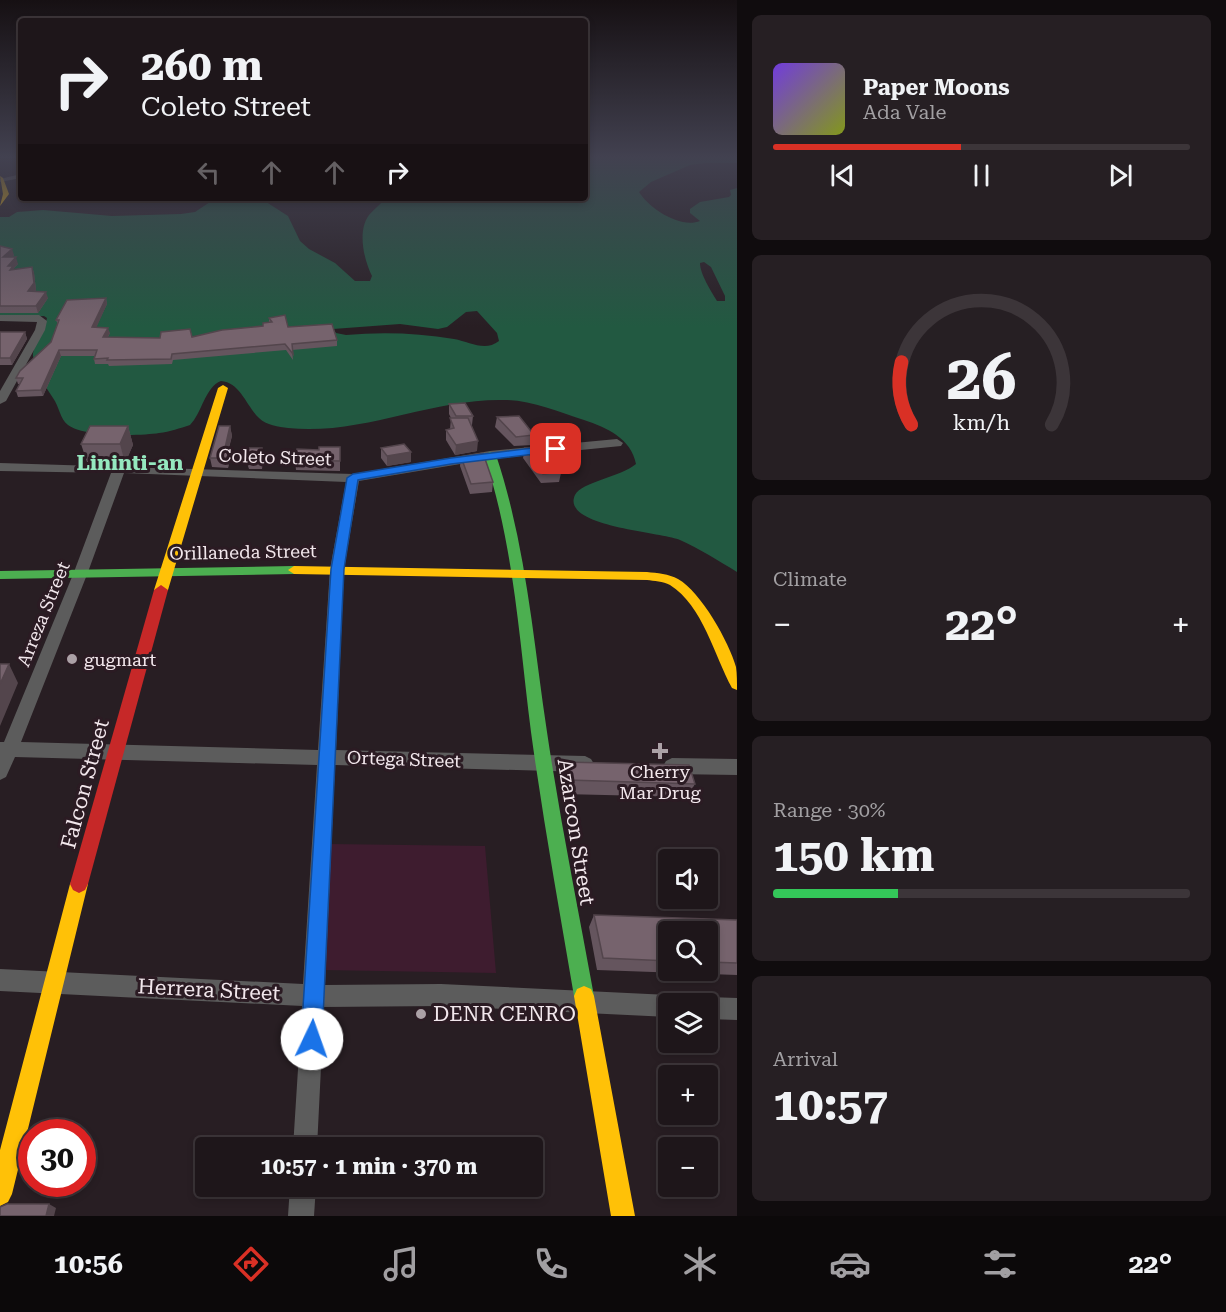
<!DOCTYPE html>
<html lang="en">
<head>
<meta charset="utf-8">
<style>
  body { margin:0; font-family:"Roboto Serif",serif; background:#261f23; color:#f1f3f6; height:100vh; display:flex; flex-direction:column; font-size:22px; white-space:nowrap }
  * { box-sizing:border-box; margin:0 }
  p { font-size:20px; color:#a19fa2 }
  .icon { flex:none; width:33px; height:33px; fill:none; stroke:currentColor; stroke-width:2; stroke-linecap:round; stroke-linejoin:round }
  .map { position:relative; flex:1; overflow:hidden }
  .drawer { display:flex; flex-direction:column; gap:15px; padding:15px; background:#100c0e; width:489px }
  .drawer>* { flex:none }
  .guide { position:absolute; left:18px; top:18px; width:570px; height:183px; border-radius:6px; box-shadow:0 3px 9px #0003,0 0 0 2px #3c3539; background:#1e161a; color:#f1f3f6; overflow:hidden }
  .fabs { position:absolute; left:658px; top:849px; display:grid; gap:12px }
  .fabs a { display:grid; place-items:center; width:60px; height:60px; border-radius:6px; background:#1e161a; box-shadow:0 3px 9px #0003,0 0 0 2px #3c3539; font-size:30px }
  .speed { position:absolute; left:18px; top:1119px; display:flex; gap:12px; font-size:30px; font-weight:700; text-align:center }
  .speed>* { display:grid; place-content:center; width:78px; height:78px; border-radius:50%; background:#1e161a; box-shadow:0 3px 9px #0003,0 0 0 2px #3c3539; line-height:1 }
  .speed .limit { border:9px solid #d22; background:#fff; color:#111 }
  .pin { position:absolute; display:grid; place-items:center; width:51px; height:51px; color:#fff; margin:-26px; border-radius:12px; box-shadow:0 3px 9px #0006 }
  .me { position:absolute; width:66px; margin:-33px; rotate:3deg; stroke-linejoin:round; filter:drop-shadow(0 0 4px #0008) }
  .turn { display:flex; align-items:center; gap:21px; height:126px; padding:0 24px; font-size:27px }
  .turn .icon { width:78px; height:78px; stroke-width:2.5 }
  .turn b { display:block; font-size:42px; line-height:51px }
  .lanes { display:flex; align-items:center; height:57px; padding:0 24px; background:#0003; justify-content:center; gap:30px; direction:ltr }
  .lanes .off { opacity:.35 }
  .big { font-size:45px; font-weight:700; line-height:1.1 }
  .drawer .card { flex:1; display:flex; flex-direction:column; justify-content:center; gap:9px; min-width:0; padding:0 21px; border-radius:9px; background:#261f23 }
  .drawer .dial { align-items:center; gap:0 }
  .dial svg { height:156px; overflow:visible; fill:none; stroke:#3c3539; stroke-width:7; stroke-linecap:round; text-anchor:middle }
  .dial text { fill:#f1f3f6; stroke:none }
  .song { display:flex; align-items:center; gap:18px }
  .cover { width:72px; height:72px; border-radius:9px; background:linear-gradient(135deg,hsl(260 70% 55%),hsl(70 70% 35%)) }
  .played { height:6px; border-radius:3px; background:linear-gradient(90deg,#d93025 45%,#3c3539 45%) }
  .keys { display:flex; justify-content:space-around; direction:ltr }
  .heat { display:flex; justify-content:space-between; align-items:center; font-size:33px; direction:ltr }
  .charge { height:9px; border-radius:4px; background:linear-gradient(90deg,#34c759 30%,#3c3539 0) }
  .trip { position:absolute; left:195px; top:1137px; width:348px; height:60px; border-radius:6px; background:#1e161a; box-shadow:0 3px 9px #0003,0 0 0 2px #3c3539; font-weight:700; line-height:60px; text-align:center }
  .tabs { display:flex; height:96px; justify-content:space-around; align-items:center; background:#0c090a; color:#a19fa2 }
  .tabs .icon { width:42px; height:42px }
  .tabs .current { color:#d93025 }
  .tabs b { font-size:27px; color:#f1f3f6 }
  main { display:flex; flex:1; min-height:0 }
  .map>svg:first-child { display:block }
</style>
</head>
<body>
<main>
<div class="map">
<svg width="737" height="1216" viewBox="0 0 737 1216">
  <rect width="100%" height="100%" fill="#281e23"/>
  <path fill="#3e1c2f" d="M329 844 485 846 496 973 322 970Z"/>
  <path fill="#225941" fill-rule="evenodd" d="M585 157H737V163H706L690 165 651 182 639 192C649 208 680 229 700 221L690 213V209L700 202 729 197 731 195 730 190 737 188V572C719 561 700 549 680 540 663 532 560 527 575 495 581 482 621 477 636 464 631 438 607 428 584 420 559 412 531 400 505 400 432 398 361 436 288 428 279 427 266 425 259 418 247 407 240 382 221 381 205 387 202 413 190 425 180 428 170 432 159 433 141 436 83 437 68 425 60 419 59 406 53 398 45 386 35 371 33 356 32 348 45 329 47 318L44 316 0 317V217H9L17 212 43 210 112 216 181 214 195 212 216 198H260L288 216 300 241 309 249 335 263 355 281H370L372 276C364 260 357 231 369 215 374 209 381 204 386 198H585ZM704 262 711 267 725 296V301H717C711 291 700 274 700 263ZM477 311 497 333 499 341C485 352 470 342 454 339 418 333 382 332 346 335L336 333 333 329 400 324 438 329 447 327 466 312Z"/>
  <g fill="none" stroke-linecap="round" stroke-linejoin="round">
    <path fill="#5c5c5c" fill-rule="evenodd" d="M21 174V178L0 182V179Z
      M0 315H39L47 321 45 330 6 401 0 404V391L35 330 37 322 0 321Z
      M617 439 623 443 621 446 490 459 359 481 344 569 336 750 585 756 591 759 594 764 591 769 585 772 335 765 325 985 441 984 669 995 677 998 679 1004H669V1017L441 1006 324 1007 317 1148H293L302 1006 0 991V969L303 984 317 765 15 757 6 777 0 780V742H4L74 572 111 473 0 471V463L353 474 490 451ZM124 473 346 482 330 569 318 750 21 742 88 572Z
      M672 758 737 759V775L672 774 666 771 663 766 666 761Z
      M708 997 737 998V1020L708 1019V1004H699L700 1000Z
      M290 1186H316L314 1216H288Z"/>
    <path fill="#4caf50" fill-rule="evenodd" d="M490 452 496 455C526 545 533 638 547 732 560 820 578 908 594 996L591 1003 584 1006 577 1003 574 996C559 908 543 820 531 732 519 638 514 545 484 455Z
      M294 566 300 570 294 574 0 579V571Z"/>
    <path fill="#ffc107" fill-rule="evenodd" d="M0 176 3 178 9 194 0 206 3 194Z
      M223 385 228 388 168 590 161 595 156 593 154 590 218 388Z
      M294 566 647 572C657 573 669 574 678 579 701 592 729 642 736 667 737 674 737 683 737 690L732 688C714 655 703 606 670 585 663 581 654 581 647 580L294 574 288 570Z
      M79 875 85 878 88 884 12 1194 8 1202 0 1206V1150L70 884 73 878Z
      M584 986 591 989 594 996 635 1216H611L574 996 577 989Z"/>
    <path fill="#c62828" fill-rule="evenodd" d="M161 585 168 590 88 884 85 890 79 893 73 890 70 884 154 590Z"/>
  </g>
  <path fill="#65555e" fill-rule="evenodd" d="M0 246 14 255 12 257 18 264 14 268V270L32 267 34 273 36 290 35 291 48 298 38 313H0Z
    M106 298 107 304 96 327 110 333 108 337 160 338 192 337 263 326 269 322V318L288 327 337 340V346L292 350 293 360 286 350 173 360 172 364 109 366 108 364H95L94 359 95 356H61L43 396 18 397 16 391 20 384H18L16 378 51 342 58 325 56 320Z
    M0 332H25L27 339 12 365H0Z
    M449 404 473 416 472 425H471L477 451 455 455 446 440V430L450 429 451 418 449 414Z
    M497 417 534 435 532 445 514 446 495 427Z
    M128 426 133 445 125 463 87 462 81 444Z
    M230 426 232 436 229 448H230L231 457 228 468 212 467 210 458Z
    M340 447V471L296 470 295 460Z
    M244 448 263 457 262 469H249L245 457Z
    M381 448 411 462 387 466 381 458Z
    M525 448 563 464 559 482 541 483 523 458Z
    M461 457 493 482 492 492 470 494 460 466Z
    M564 762 695 784 687 797 563 794 560 776Z
    M594 915 737 920V975L597 970 589 927ZM669 932H708V970H669Z"/>
  <path fill="#53454c" d="M12 249 14 255 5 263 3 257Z
    M16 257 18 264 14 268 15 272 12 276 8 266Z
    M32 267 34 273 36 290 30 298 28 291Z
    M46 292 48 298 38 313 36 306Z
    M106 298 107 304 94 333 92 327Z
    M108 328 110 333 105 342 103 337Z
    M25 332 27 339 12 365 10 358Z
    M59 350 61 356 43 396 41 390Z
    M128 426 133 445 125 463 120 444Z
    M230 426 232 436 226 457 225 448Z
    M478 441 477 451 455 455 456 445Z
    M230 448 231 457 228 468 227 458Z
    M262 448 263 457 262 469 261 459Z
    M411 452V462L387 466V456Z
    M9 664 18 683 0 726V684Z
    M49 1204 56 1208 54 1216H46Z"/>
  <path fill="#76636d" stroke="#53454c" stroke-width="1.5" d="M0 246 12 249 3 257H16L8 266H13L10 270 32 267 34 283 28 291 46 292 36 306H0Z
    M106 298 92 327 108 328 103 337 160 338 161 332 190 329 192 337 222 330 263 326V323L272 322 269 318 285 315 288 327 332 324 337 340 292 344 293 354 285 344 172 354 171 359 107 360 108 358 94 359 97 350H59L41 390 16 391 23 378H16L20 371 51 342 59 320H56L67 300Z
    M0 332H25L10 358H0Z
    M465 403 473 416H456L449 404Z
    M519 416 534 435 516 437 497 417Z
    M450 418H468L478 441 456 445 446 430 454 428Z
    M90 426H128L120 444H81Z
    M219 426H230L225 448H230L227 458H210Z
    M404 444 411 452 387 456 381 448Z
    M319 447H340V461L295 460 297 449 319 450Z
    M543 447 563 464H555L561 472 543 474 525 448Z
    M244 448H262L261 459H248Z
    M483 453 493 482 471 484 461 457Z
    M0 664H9L0 684Z
    M564 762 689 765 695 784 568 780Z
    M594 915 737 920V963L708 962V932H669V961L603 958Z
    M7 1204H49L46 1216H0V1207Z"/>
  <linearGradient id="sky" x2="0" y2="1"><stop stop-color="#161013"/><stop offset="0.48" stop-color="#424150"/><stop offset="1" stop-color="#424150" stop-opacity="0"/></linearGradient>
  <rect width="737" height="327" fill="url(#sky)"/>
  <path fill="#1a73e8" stroke="#114b97" stroke-width="1.5" d="M556 445 560 446V451L451 464 358 480 344 569 322 1039 319 1046 312 1049 305 1046 301 1039 331 569 347 478 353 474 451 458Z"/>
  <g fill="#aba1a6" stroke="#2b1b23" stroke-width="2">
    <circle cx="72" cy="659" r="6"/>
    <path d="M657 742h6v6h6v6h-6v6h-6v-6h-6v-6h6z"/>
    <circle cx="421" cy="1014" r="6"/>
  </g>
  <g text-anchor="middle" dominant-baseline="central" stroke-width="6" stroke-linejoin="round" paint-order="stroke">
    <g font-size="18" fill="#f2e7ec" stroke="#2b1b23">
      <text transform="translate(275 457) rotate(2)">Coleto Street</text>
      <text transform="translate(243 552) rotate(-1)">Orillaneda Street</text>
      <text transform="translate(43 614) rotate(-68)">Arreza Street</text>
      <text transform="translate(404 759) rotate(2)">Ortega Street</text>
    </g>
    <g font-size="18" fill="#f2e7ec" stroke="#2b1b23" text-anchor="start">
      <text x="84" y="659">gugmart</text>
      <text x="660" y="771" text-anchor="middle">Cherry<tspan x="660" dy="21">Mar Drug</tspan></text>
    </g>
    <g font-size="21" font-weight="bold" fill="#95e8bf" stroke="#2b1b23">
      <text x="130" y="463">Lininti-an</text>
    </g>
    <g font-size="21" fill="#f2e7ec" stroke="#2b1b23">
      <text transform="translate(85 784) rotate(-75)">Falcon Street</text>
      <text transform="translate(576 832) rotate(81)">Azarcon Street</text>
      <text transform="translate(209 990) rotate(3)">Herrera Street</text>
    </g>
    <g font-size="21" fill="#f2e7ec" stroke="#2b1b23" text-anchor="start">
      <text x="433" y="1014">DENR CENRO</text>
    </g>
  </g>
</svg>
<div class="fabs">
<a><svg class="icon" aria-label="sound" viewBox="0 0 24 24"><path d="M4 9h4l5-4v14l-5-4H4zM17 9q2 3 0 6"/></svg></a>
<a><svg class="icon" aria-label="search" viewBox="0 0 24 24"><circle cx="10" cy="10" r="6"/><path d="M15 15l6 6"/></svg></a>
<a><svg class="icon" aria-label="layers" viewBox="0 0 24 24"><path d="M12 4l9 5-9 5-9-5zM3 14l9 5 9-5"/></svg></a>
<a>+</a>
<a>−</a>
</div>
<div class="speed"><div class="limit">30</div></div>
<div class="pin" style="left:556px;top:449px;background:#d93025"><svg class="icon" aria-label="arrive" viewBox="0 0 24 24"><path d="M6 21V4h12l-3 4 3 4H6"/></svg></div>
<svg class="me" style="left:312px;top:1039px" viewBox="-20 -20 40 40"><circle r="19" fill="#fff"/><path d="M0-13L10 11 0 6-10 11z" fill="#1a73e8"/></svg>
<div class="trip">10:57 · 1 min · 370 m</div>
<div class="guide">
<div class="turn"><svg class="icon" aria-label="right" viewBox="0 0 24 24"><path d="M7 20v-9h11M14 6l5 5-5 5"/></svg><div><b>260 m</b>Coleto Street</div></div>
<div class="lanes"><svg class="icon off" aria-label="left" viewBox="0 0 24 24"><path d="M17 20v-9H6M10 6l-5 5 5 5"/></svg><svg class="icon off" aria-label="ahead" viewBox="0 0 24 24"><path d="M12 20V5M6 11l6-6 6 6"/></svg><svg class="icon off" aria-label="ahead" viewBox="0 0 24 24"><path d="M12 20V5M6 11l6-6 6 6"/></svg><svg class="icon" aria-label="right" viewBox="0 0 24 24"><path d="M7 20v-9h11M14 6l5 5-5 5"/></svg></div>
</div>
</div>
<section class="drawer">
<div class="card">
<div class="song"><i class="cover"></i><div><b>Paper Moons</b><p>Ada Vale</p></div></div>
<div class="played"></div>
<div class="keys"><svg class="icon" aria-label="previous" viewBox="0 0 24 24"><path d="M18 5L8 12l10 7zM5 5v14"/></svg><svg class="icon" aria-label="pause" viewBox="0 0 24 24"><path d="M8 5v14M16 5v14"/></svg><svg class="icon" aria-label="next" viewBox="0 0 24 24"><path d="M6 5l10 7-10 7zM19 5v14"/></svg></div>
</div>
<div class="card dial"><svg viewBox="0 0 100 80">
<path d="M14 69A42 42 0 1 1 86 69"/>
<path d="M14 69A42 42 0 0 1 9 37" stroke="#d93025"/>
<text x="50" y="56" font-size="32" font-weight="700">26</text>
<text x="50" y="72" font-size="11">km/h</text>
</svg></div>
<div class="card"><p>Climate</p>
<div class="heat"><a>−</a><b class="big">22°</b><a>+</a></div>
</div>
<div class="card"><p>Range · 30%</p><b class="big">150 km</b><div class="charge"></div></div>
<div class="card"><p>Arrival</p><b class="big">10:57</b></div>
</section>
</main>
<nav class="tabs">
<b>10:56</b>
<svg class="icon current" aria-label="directions" viewBox="0 0 24 24"><path d="M12 3l9 9-9 9-9-9zM9 14v-3h6M13 9l2 2-2 2"/></svg>
<svg class="icon" aria-label="music" viewBox="0 0 24 24"><path d="M9 18V5l10-2v13"/><circle cx="6" cy="18" r="3"/><circle cx="16" cy="16" r="3"/></svg>
<svg class="icon" aria-label="phone" viewBox="0 0 24 24"><path d="M5 4h4l2 5-3 2q2 4 5 5l2-3 5 2v4C11 20 4 13 5 4z"/></svg>
<svg class="icon" aria-label="climate" viewBox="0 0 24 24"><path d="M12 3v18M4 7l16 10M4 17L20 7"/></svg>
<svg class="icon" aria-label="car" viewBox="0 0 24 24"><path d="M5 17H2v-5l4-1 3-4h7l3 4 3 1v5h-3M9 17h6M6 11h13"/><circle cx="7" cy="17" r="2"/><circle cx="17" cy="17" r="2"/></svg>
<svg class="icon" aria-label="filters" viewBox="0 0 24 24"><path d="M4 7h16M4 17h16"/><circle cx="9" cy="7" r="2"/><circle cx="15" cy="17" r="2"/></svg>
<b>22°</b>
</nav>
</body>
</html>
